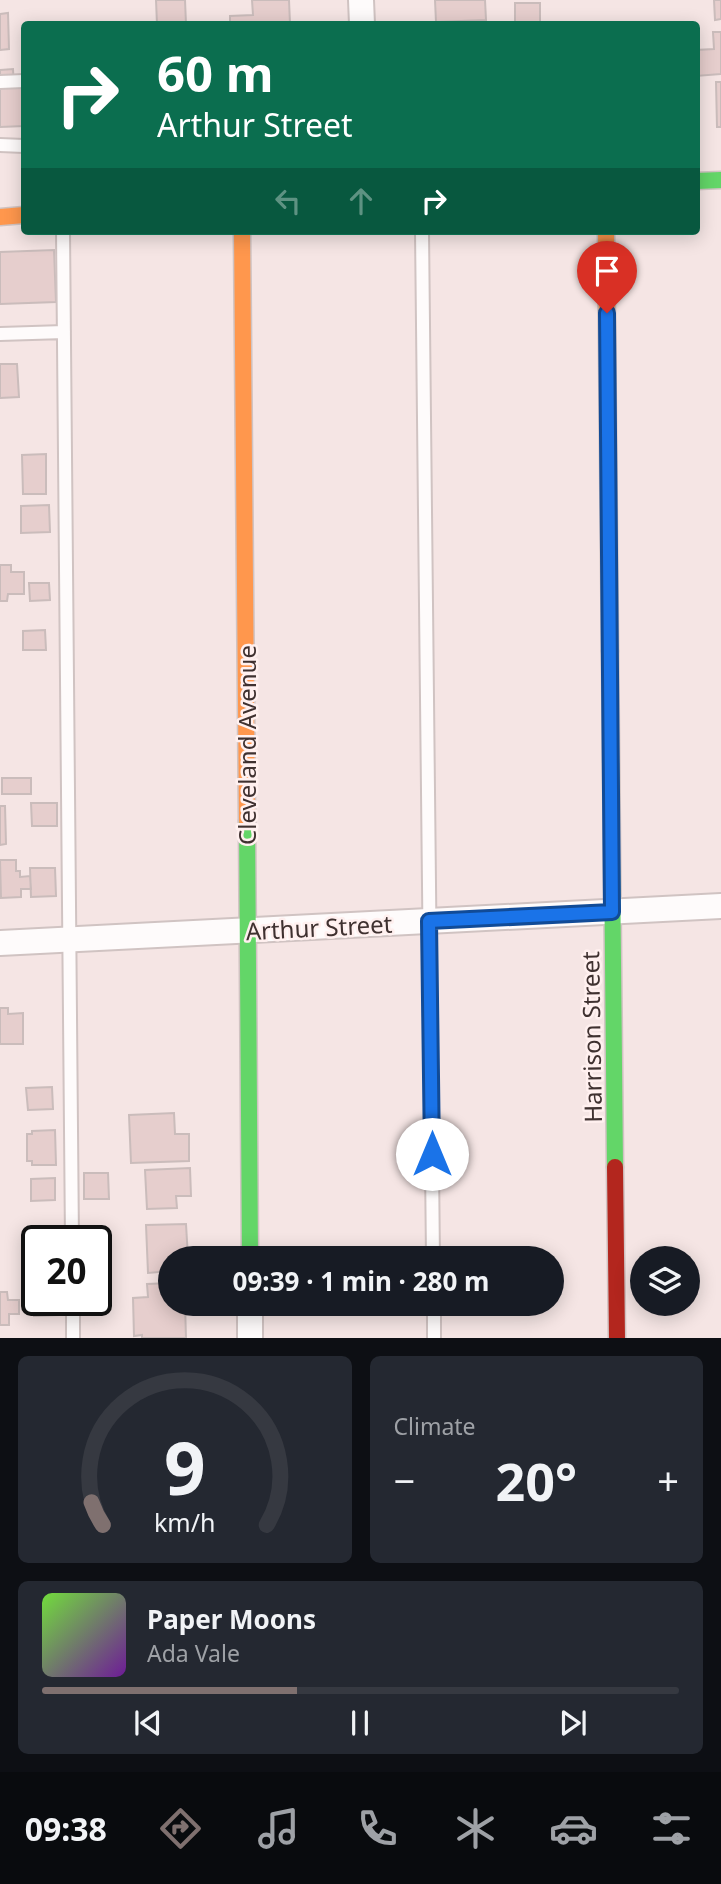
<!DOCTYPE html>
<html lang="en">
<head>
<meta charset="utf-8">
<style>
  body { margin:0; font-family:"Noto Sans",sans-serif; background:#242831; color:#f1f3f6; height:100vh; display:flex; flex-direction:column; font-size:26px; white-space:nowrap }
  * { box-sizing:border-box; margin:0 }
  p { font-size:23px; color:#9ea1a6 }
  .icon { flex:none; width:38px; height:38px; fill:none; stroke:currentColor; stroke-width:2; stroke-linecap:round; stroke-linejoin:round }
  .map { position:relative; height:1338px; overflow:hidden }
  .drawer { display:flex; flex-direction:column; gap:18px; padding:18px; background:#0d0f14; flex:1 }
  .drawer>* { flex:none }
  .banner { position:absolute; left:21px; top:21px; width:679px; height:214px; border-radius:7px; box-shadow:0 4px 18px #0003; background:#0b6e4f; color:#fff; overflow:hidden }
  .controls { position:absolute; left:630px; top:1246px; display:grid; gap:14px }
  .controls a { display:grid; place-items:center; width:70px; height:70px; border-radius:50%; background:#171b24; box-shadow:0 4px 18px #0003; font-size:35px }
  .speed { position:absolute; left:21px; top:1225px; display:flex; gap:14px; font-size:35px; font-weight:700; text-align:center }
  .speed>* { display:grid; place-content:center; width:91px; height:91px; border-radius:50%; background:#171b24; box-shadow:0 4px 18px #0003; line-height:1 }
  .speed .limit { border:4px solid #111; border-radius:10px; background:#fff; color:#111 }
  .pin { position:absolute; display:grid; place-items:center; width:60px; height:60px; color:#fff; margin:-72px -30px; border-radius:50% 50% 50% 0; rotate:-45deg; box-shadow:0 0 7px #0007 }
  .pin .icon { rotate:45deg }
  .me { position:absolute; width:77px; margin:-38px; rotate:0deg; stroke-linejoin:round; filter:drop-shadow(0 0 5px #0008) }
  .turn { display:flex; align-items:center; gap:24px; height:147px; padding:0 21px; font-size:32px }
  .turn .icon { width:91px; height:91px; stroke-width:2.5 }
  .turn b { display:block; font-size:49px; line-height:60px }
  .lanes { display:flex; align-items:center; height:66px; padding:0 21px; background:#0003; justify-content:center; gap:35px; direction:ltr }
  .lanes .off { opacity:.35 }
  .big { font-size:52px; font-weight:700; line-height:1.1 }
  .drawer .tile { flex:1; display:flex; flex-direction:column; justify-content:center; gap:10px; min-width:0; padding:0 24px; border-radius:10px; background:#242831 }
  .drawer .dial { align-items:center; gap:0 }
  .dial svg { height:182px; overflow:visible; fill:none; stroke:#363941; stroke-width:7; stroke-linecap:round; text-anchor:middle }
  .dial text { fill:#f1f3f6; stroke:none }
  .song { display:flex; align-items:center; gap:21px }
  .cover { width:84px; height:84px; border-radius:10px; background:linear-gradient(135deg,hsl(100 70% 55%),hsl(280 70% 35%)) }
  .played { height:7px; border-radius:4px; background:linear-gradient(90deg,#7f706f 40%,#363941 40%) }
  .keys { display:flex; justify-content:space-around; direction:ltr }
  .heat { display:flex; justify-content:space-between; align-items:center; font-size:38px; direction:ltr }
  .drawer .tiles { flex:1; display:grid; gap:18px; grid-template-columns:1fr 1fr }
  .tile:last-child { grid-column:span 2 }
  .trip { position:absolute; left:158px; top:1246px; width:406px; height:70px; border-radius:35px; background:#171b24; box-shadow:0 4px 18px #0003; font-weight:700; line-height:70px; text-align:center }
  .tab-bar { display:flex; height:112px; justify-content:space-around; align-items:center; background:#090b0e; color:#9ea1a6 }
  .tab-bar .icon { width:49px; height:49px }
  .tab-bar .selected { color:#7f706f }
  .tab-bar b { font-size:32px; color:#f1f3f6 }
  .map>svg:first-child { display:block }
</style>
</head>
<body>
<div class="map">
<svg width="721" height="1338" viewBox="0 0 721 1338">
  <rect width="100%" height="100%" fill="#f5e5e4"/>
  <path fill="#e6cecd" stroke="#cabcbb" stroke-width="2" d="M156 0H185L186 24H157Z
    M252 0H289L290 24H230V16L253 15Z
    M435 0H485L486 20 436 22Z
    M714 0H721V19L715 20Z
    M515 3H540V24H515Z
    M8 13 9 49 0 50V14Z
    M713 32H721V74L696 76V50L714 49Z
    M13 69 14 88 24 87V126L0 127V70Z
    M716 82H721V127H717Z
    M54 250 56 302 0 304V252Z
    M0 364H17L19 397 0 398Z
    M46 454V494H23L22 455Z
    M49 505 50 532 21 533V506Z
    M0 565H11V572H24V594H8L7 601H0Z
    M29 583H49L50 600 30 601Z
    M45 630 46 650H23V631Z
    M2 778H31V794H2Z
    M31 803H57V826H32Z
    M0 806H5L6 844 0 845Z
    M0 860H16V871H20V877L30 876 31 889H21V897L1 898Z
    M30 868H55L56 896 31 897Z
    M0 1008H8V1014L23 1013V1044H0Z
    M52 1087 53 1109 28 1110 26 1088Z
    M174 1113 175 1134H189V1161L131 1163 129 1115Z
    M55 1130 56 1165H32V1161H27V1134H32V1131Z
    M190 1168 191 1196H176L177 1208 147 1209 145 1170Z
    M84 1173H108L109 1199H84Z
    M55 1178V1200L31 1201V1179Z
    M186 1224 188 1258H170V1271L148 1273 146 1225Z
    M58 1231V1241H38L37 1232Z
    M170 1283V1304H185L186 1338H142V1335L134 1336 133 1298 148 1297 147 1284Z
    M0 1292H7L8 1300H19V1314H9V1325H0Z
    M33 1293H37V1300H59V1315L34 1316Z"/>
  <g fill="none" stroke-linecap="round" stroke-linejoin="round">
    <defs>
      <path id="lane" d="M0 82 24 81
        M0 145 24 146
        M63 231 72 1241
        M422 231 433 1258
        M0 334 64 332
        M73 1300V1338
        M434 1304V1338"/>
      <path id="street" d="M361 0 362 24
        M0 943 721 906
        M250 1304V1338"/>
      <path id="fast" d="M696 181 721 180
        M610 651 615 1167
        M247 821 250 1258"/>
      <path id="slow" d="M0 217 24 215
        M242 231 247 821
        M606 231 610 651"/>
      <path id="jam" d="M615 1167 617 1338"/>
    </defs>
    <use href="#lane" stroke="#d0c3c2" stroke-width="16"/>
    <use href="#street" stroke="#d0c3c2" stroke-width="28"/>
    <use href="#fast" stroke="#d0c3c2" stroke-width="19"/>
    <use href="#slow" stroke="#d0c3c2" stroke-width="19"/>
    <use href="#jam" stroke="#d0c3c2" stroke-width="19"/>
    <use href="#lane" stroke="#fefbfb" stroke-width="12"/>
    <use href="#street" stroke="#fefbfb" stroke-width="24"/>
    <use href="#fast" stroke="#63d668" stroke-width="16"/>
    <use href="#slow" stroke="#ff974d" stroke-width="16"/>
    <use href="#jam" stroke="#b3261e" stroke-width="16"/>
  </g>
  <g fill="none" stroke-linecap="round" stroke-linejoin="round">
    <defs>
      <path id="route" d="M432 1154 429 921 612 912 607 313"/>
    </defs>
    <use href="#route" stroke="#114b97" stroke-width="18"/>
    <use href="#route" stroke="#1a73e8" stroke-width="12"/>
  </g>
  <g text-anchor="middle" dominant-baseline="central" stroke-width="5" stroke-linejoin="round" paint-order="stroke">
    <g font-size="24" fill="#3f3130" stroke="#fff0ef">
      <text transform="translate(246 745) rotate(-90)">Cleveland Avenue</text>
      <text transform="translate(319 927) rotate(-3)">Arthur Street</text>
      <text transform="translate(591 1037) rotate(-91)">Harrison Street</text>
    </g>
  </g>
</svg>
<div class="controls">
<a><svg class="icon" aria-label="layers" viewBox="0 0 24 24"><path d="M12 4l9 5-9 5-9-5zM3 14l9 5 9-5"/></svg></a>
</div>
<div class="speed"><div class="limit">20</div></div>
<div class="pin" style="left:607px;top:313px;background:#d93025"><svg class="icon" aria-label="arrive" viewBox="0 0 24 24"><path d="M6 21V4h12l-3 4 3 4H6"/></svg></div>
<svg class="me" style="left:432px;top:1154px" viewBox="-20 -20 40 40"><circle r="19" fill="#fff"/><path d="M0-13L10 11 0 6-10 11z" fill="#1a73e8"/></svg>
<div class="trip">09:39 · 1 min · 280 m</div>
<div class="banner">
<div class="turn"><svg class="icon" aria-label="right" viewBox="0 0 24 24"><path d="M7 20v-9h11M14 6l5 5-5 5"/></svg><div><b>60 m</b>Arthur Street</div></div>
<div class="lanes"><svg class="icon off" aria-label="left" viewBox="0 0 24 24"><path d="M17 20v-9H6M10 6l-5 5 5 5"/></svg><svg class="icon off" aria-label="ahead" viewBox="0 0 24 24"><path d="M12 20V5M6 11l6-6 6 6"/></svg><svg class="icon" aria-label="right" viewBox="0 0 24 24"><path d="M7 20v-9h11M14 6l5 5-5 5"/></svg></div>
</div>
</div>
<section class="drawer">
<div class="tiles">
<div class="tile dial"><svg viewBox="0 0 100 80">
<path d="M14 69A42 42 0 1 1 86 69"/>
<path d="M14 69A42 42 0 0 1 9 59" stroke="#7f706f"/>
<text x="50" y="56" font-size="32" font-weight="700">9</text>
<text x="50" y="72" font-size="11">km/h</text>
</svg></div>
<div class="tile"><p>Climate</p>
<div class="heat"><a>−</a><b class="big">20°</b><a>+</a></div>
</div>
<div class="tile">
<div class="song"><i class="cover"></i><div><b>Paper Moons</b><p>Ada Vale</p></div></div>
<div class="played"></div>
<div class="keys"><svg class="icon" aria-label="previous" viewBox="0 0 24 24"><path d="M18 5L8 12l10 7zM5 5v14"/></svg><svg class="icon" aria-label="pause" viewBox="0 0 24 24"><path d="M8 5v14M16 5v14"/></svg><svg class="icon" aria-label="next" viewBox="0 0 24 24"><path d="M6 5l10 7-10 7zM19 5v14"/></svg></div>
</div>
</div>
</section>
<nav class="tab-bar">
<b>09:38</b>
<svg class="icon selected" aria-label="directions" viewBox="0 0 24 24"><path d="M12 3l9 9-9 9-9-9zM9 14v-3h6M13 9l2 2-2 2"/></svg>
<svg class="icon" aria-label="music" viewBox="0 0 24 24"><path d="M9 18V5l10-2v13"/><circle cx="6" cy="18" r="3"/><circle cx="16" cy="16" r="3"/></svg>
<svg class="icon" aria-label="phone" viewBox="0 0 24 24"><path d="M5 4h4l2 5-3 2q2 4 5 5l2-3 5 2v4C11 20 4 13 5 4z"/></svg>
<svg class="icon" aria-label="climate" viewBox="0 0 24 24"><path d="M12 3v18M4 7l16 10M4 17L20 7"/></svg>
<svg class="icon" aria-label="car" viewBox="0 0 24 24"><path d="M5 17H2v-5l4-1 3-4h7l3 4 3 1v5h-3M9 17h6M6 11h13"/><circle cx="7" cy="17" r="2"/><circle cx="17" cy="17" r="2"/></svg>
<svg class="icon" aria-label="filters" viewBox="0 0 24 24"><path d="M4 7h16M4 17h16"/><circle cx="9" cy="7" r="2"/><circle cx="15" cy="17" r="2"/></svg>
</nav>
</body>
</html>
